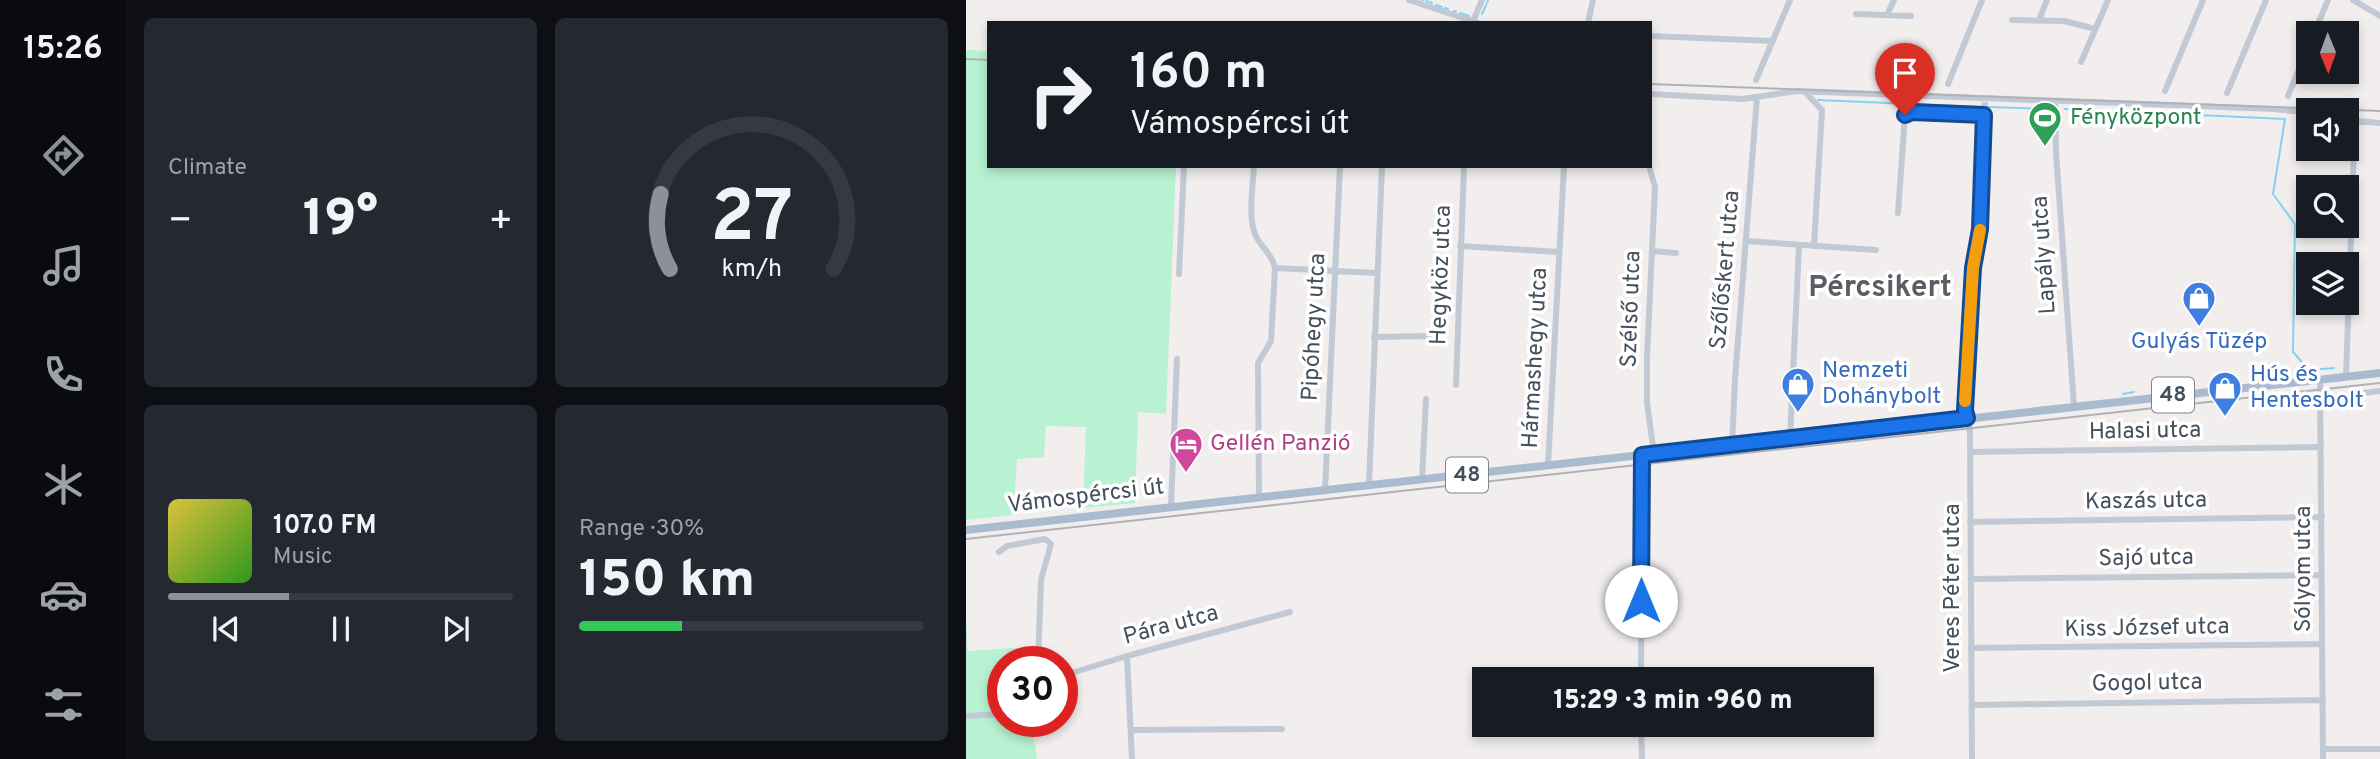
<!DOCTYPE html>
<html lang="en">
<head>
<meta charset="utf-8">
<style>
  body { margin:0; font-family:Overpass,sans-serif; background:#242831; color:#f1f3f6; height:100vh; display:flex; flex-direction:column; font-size:26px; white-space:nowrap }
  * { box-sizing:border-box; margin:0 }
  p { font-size:23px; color:#9ea1a6 }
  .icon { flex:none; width:38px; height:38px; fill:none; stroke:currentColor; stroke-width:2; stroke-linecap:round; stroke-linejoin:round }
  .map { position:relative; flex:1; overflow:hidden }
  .sheet { display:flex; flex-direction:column; gap:18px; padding:18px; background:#0d0f14; width:840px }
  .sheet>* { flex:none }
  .guide { position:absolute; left:21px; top:21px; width:665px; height:147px; border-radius:0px; box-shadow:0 4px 10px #0003; background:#171b24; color:#f1f3f6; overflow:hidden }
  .needle { width:46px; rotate:179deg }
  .controls { position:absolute; left:1330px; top:21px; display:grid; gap:14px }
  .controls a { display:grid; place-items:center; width:63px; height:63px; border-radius:0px; background:#171b24; box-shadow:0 4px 10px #0003; font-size:35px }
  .speed { position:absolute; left:21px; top:646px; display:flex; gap:14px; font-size:35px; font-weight:700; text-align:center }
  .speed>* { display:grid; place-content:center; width:91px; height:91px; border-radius:50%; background:#171b24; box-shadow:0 4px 10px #0003; line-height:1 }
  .speed .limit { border:10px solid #d22; background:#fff; color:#111 }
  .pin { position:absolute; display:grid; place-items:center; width:60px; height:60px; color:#fff; margin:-72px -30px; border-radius:50% 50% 50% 0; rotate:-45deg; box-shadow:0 0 7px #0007 }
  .pin .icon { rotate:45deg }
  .me { position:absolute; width:77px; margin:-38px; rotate:0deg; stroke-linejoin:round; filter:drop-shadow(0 0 5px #0008) }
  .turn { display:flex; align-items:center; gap:24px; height:147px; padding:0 28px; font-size:32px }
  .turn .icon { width:91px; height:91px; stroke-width:2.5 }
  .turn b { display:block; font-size:49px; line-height:60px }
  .big { font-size:52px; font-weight:800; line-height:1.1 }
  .sheet .tile { flex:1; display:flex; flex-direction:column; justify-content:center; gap:10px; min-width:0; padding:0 24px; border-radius:10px; background:#242831 }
  .sheet .dial { align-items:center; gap:0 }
  .dial svg { height:182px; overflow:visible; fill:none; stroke:#363941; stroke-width:7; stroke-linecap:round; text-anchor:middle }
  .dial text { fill:#f1f3f6; stroke:none }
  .song { display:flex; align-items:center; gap:21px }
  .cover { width:84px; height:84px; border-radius:10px; background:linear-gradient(135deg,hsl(50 70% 55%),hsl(110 70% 35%)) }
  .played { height:7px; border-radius:4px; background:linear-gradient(90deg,#8c9099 35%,#363941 35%) }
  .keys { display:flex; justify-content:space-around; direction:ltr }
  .heat { display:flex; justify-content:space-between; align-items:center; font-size:38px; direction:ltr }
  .charge { height:10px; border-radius:5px; background:linear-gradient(90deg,#34c759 30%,#363941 0) }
  .sheet .tiles { flex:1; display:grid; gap:18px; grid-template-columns:repeat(2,1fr) }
  .trip { position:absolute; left:506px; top:667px; width:402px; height:70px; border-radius:0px; background:#171b24; box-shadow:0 4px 10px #0003; font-weight:800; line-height:70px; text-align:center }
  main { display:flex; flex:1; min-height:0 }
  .tabs { display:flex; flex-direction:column; width:126px; justify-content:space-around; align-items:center; background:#090b0e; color:#9ea1a6 }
  .tabs .icon { width:49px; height:49px }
  .tabs .current { color:#8c9099 }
  .tabs b { font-size:32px; color:#f1f3f6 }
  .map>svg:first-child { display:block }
</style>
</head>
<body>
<main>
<nav class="tabs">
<b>15:26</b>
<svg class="icon current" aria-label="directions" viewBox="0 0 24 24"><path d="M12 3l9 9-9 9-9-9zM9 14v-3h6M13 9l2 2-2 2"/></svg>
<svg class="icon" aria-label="music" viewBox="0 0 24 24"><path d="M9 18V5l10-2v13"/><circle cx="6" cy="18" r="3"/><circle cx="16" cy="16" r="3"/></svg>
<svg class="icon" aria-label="phone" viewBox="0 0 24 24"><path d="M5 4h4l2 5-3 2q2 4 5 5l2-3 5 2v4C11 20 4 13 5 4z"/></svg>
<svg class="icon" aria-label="climate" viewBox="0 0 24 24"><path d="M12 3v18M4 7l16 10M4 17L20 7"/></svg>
<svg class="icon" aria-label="car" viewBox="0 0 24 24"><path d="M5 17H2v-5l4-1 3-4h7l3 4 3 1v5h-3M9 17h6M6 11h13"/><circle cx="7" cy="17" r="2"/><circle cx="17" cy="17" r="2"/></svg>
<svg class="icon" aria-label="filters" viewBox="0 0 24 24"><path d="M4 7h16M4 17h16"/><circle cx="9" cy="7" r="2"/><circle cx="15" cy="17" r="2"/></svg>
</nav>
<section class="sheet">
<div class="tiles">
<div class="tile"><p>Climate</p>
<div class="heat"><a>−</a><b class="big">19°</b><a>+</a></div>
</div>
<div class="tile dial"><svg viewBox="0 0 100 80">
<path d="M14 69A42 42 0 1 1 86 69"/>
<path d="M14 69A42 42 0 0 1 10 36" stroke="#8c9099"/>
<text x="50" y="56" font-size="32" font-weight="700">27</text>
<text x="50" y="72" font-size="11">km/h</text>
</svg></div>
<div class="tile">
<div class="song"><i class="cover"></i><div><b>107.0 FM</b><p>Music</p></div></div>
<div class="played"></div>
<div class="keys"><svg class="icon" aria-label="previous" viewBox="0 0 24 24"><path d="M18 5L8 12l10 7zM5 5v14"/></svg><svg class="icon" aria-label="pause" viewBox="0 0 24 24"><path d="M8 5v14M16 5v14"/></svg><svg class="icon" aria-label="next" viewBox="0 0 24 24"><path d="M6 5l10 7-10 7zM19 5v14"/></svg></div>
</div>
<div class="tile"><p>Range · 30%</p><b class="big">150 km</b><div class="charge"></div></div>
</div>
</section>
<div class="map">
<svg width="1414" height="759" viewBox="0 0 1414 759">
  <rect width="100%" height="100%" fill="#f1eeed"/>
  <path fill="#b8f2d2" d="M0 50 23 51V166H210L200 414 172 412 169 503 117 508 120 427 80 426 78 457 51 459 47 515 0 520Z
    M0 618 2 651 63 647 69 661 37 662V721H69L66 726 71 759H0Z"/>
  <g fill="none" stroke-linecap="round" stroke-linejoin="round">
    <path stroke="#82d3f2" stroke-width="2" d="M456 0H457
      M460 1 466 3
      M521 3 522 0
      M470 5 476 7
      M479 8 482 9
      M488 11H490
      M494 13 503 16
      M516 14 520 5
      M852 100 1015 107
      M1022 107 1081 109
      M1099 109 1319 119 1307 194 1329 224 1327 352 1343 370 1368 368
      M1157 394 1168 392
      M854 427 870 425"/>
    <path stroke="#c0c9d4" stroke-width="6" d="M443 0 512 23
      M1387 0 1414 16
      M890 14 945 16
      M921 15 928 0
      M1046 20 1098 21 1129 29
      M1073 20 1081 0
      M507 21 516 0
      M622 23 627 0
      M1348 33 1362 0
      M684 36 807 41
      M1115 62 1142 0
      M790 80 824 0
      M982 84 1016 0
      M1199 91 1237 0
      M839 92 856 110 848 246
      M1261 93 1300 0
      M684 94 777 99 831 91 1309 109 1342 113
      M1322 96 1342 47
      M1089 101 1090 152 1108 406
      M1381 120 1414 123
      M288 166C287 185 282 217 289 234 294 247 306 253 309 268L305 341 292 363 293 497
      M683 166 689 187 681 357V403L688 454
      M932 213 939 115 946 112 1018 115
      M780 241 910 250
      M494 246 593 252
      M686 251 710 253
      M309 268 411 273
      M213 274 218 166
      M408 337 463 336
      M1380 376 1389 121
      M1354 379 1357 759
      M490 385 498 166
      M1355 398 1414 391
      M824 439 833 245
      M766 445 769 379 791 97
      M1004 452 1355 447
      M582 466 598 166
      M456 480 460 399
      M403 485 416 166
      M359 490 374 166
      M205 506 211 359
      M1004 522 1356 517
      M33 552 41 546 79 539 85 544 75 580 72 662
      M1005 579 1356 575
      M1005 648 1356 644
      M161 656 166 759
      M96 676 161 656 324 612
      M675 679 676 455
      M1006 705 1357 700
      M0 716 37 714
      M675 724 676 759
      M166 730 316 729
      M1357 749H1414
      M1006 759 1004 432 999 410 1000 381 1007 268 1014 232 1019 99"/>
    <path stroke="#abbbcf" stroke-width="8" d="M0 530 1414 373"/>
    <path stroke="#afb2b9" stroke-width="2" d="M0 59 23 60
      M684 84 1414 111
      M0 539 1414 383"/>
  </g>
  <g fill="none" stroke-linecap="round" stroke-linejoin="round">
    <defs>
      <path id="route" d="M675 601 676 455 1001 418 999 410 1007 268 1014 229 1018 115 946 112 939 115"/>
    </defs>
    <use href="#route" stroke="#114b97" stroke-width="18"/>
    <use href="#route" stroke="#1a73e8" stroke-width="12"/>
    <path stroke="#f59e0b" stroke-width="12" d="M999 401 1007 268 1014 230"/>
  </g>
  <defs>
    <symbol id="stadium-pin" viewBox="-11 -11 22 30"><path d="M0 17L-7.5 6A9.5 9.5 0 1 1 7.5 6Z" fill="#2e9e5b" stroke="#fff"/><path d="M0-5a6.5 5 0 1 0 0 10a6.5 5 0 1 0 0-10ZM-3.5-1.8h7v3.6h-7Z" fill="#fff"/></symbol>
    <symbol id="shop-pin" viewBox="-11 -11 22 30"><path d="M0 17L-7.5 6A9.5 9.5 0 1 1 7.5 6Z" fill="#3f7fe0" stroke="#fff"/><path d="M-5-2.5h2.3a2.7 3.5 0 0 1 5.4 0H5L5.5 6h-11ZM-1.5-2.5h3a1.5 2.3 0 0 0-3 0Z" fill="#fff"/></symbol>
    <symbol id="hotel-pin" viewBox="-11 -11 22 30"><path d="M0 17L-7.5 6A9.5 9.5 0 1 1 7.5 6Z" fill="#d1479c" stroke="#fff"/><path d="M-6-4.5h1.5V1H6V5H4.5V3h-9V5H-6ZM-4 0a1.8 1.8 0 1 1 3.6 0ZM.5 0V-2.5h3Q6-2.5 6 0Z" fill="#fff"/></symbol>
  </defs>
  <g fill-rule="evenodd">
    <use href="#stadium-pin" x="1060" y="99" width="38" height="52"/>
    <use href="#shop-pin" x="1214" y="279" width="38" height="52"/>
    <use href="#shop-pin" x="813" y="365" width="38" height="52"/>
    <use href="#shop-pin" x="1240" y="369" width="38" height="52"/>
    <use href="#hotel-pin" x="201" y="425" width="38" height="52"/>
  </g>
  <g text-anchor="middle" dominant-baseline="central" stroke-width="7" stroke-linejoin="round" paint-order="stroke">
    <g fill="#fff" stroke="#7d848d" stroke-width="2">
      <rect x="1186" y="377.5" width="42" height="35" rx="5"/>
      <rect x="480" y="457.5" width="42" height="35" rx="5"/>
    </g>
    <g font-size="21" font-weight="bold" fill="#45505c">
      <text x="1207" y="395">48</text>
      <text x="501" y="475">48</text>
    </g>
    <g font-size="23" fill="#27864d" stroke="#fff" text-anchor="start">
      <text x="1104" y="118">Fényközpont</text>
    </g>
    <g font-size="23" fill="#45505c" stroke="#fff">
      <text transform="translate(1079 255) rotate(-94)">Lapály utca</text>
      <text transform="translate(760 270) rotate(-85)">Szőlőskert utca</text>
      <text transform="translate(476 275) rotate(-88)">Hegyköz utca</text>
      <text transform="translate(666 309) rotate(-88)">Szélső utca</text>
      <text transform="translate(349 327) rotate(-87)">Pipóhegy utca</text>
      <text transform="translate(570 358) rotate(-87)">Hármashegy utca</text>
      <text transform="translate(1179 432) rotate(-1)">Halasi utca</text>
      <text transform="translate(120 497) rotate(-7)">Vámospércsi út</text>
      <text transform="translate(1180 502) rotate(-1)">Kaszás utca</text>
      <text transform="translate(1180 559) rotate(-1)">Sajó utca</text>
      <text transform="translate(1338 569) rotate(-90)">Sólyom utca</text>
      <text transform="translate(987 588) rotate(-90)">Veres Péter utca</text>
      <text transform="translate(205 626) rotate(-15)">Pára utca</text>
      <text transform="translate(1181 629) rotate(-1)">Kiss József utca</text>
      <text transform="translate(1181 684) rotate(-1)">Gogol utca</text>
    </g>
    <g font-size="23" fill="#366cbe" stroke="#fff" text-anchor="start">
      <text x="1233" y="342" text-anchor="middle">Gulyás Tüzép</text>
      <text x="856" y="371">Nemzeti<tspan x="856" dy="26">Dohánybolt</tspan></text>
      <text x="1284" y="375">Hús és<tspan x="1284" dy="26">Hentesbolt</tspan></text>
    </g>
    <g font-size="23" fill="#b23c85" stroke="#fff" text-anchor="start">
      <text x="244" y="444">Gellén Panzió</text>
    </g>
    <g font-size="30" font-weight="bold" fill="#5a5d63" stroke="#fff">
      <text x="914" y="288">Pércsikert</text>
    </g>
  </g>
</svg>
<div class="controls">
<a><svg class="needle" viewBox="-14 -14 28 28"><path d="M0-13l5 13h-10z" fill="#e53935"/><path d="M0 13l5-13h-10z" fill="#9ea1a6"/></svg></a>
<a><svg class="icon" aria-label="sound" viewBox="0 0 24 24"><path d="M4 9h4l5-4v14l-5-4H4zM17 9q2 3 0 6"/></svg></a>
<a><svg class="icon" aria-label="search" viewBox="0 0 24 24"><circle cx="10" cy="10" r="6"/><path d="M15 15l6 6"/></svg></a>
<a><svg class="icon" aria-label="layers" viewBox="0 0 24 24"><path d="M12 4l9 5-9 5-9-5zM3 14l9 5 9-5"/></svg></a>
</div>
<div class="speed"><div class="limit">30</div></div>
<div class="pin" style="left:939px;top:115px;background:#d93025"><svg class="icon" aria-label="arrive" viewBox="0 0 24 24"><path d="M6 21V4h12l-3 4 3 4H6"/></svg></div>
<svg class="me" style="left:675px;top:601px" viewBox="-20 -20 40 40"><circle r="19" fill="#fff"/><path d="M0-13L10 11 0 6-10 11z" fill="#1a73e8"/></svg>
<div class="trip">15:29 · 3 min · 960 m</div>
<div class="guide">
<div class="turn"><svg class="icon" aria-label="right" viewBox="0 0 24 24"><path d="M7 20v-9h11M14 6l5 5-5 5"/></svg><div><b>160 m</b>Vámospércsi út</div></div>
</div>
</div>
</main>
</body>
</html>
